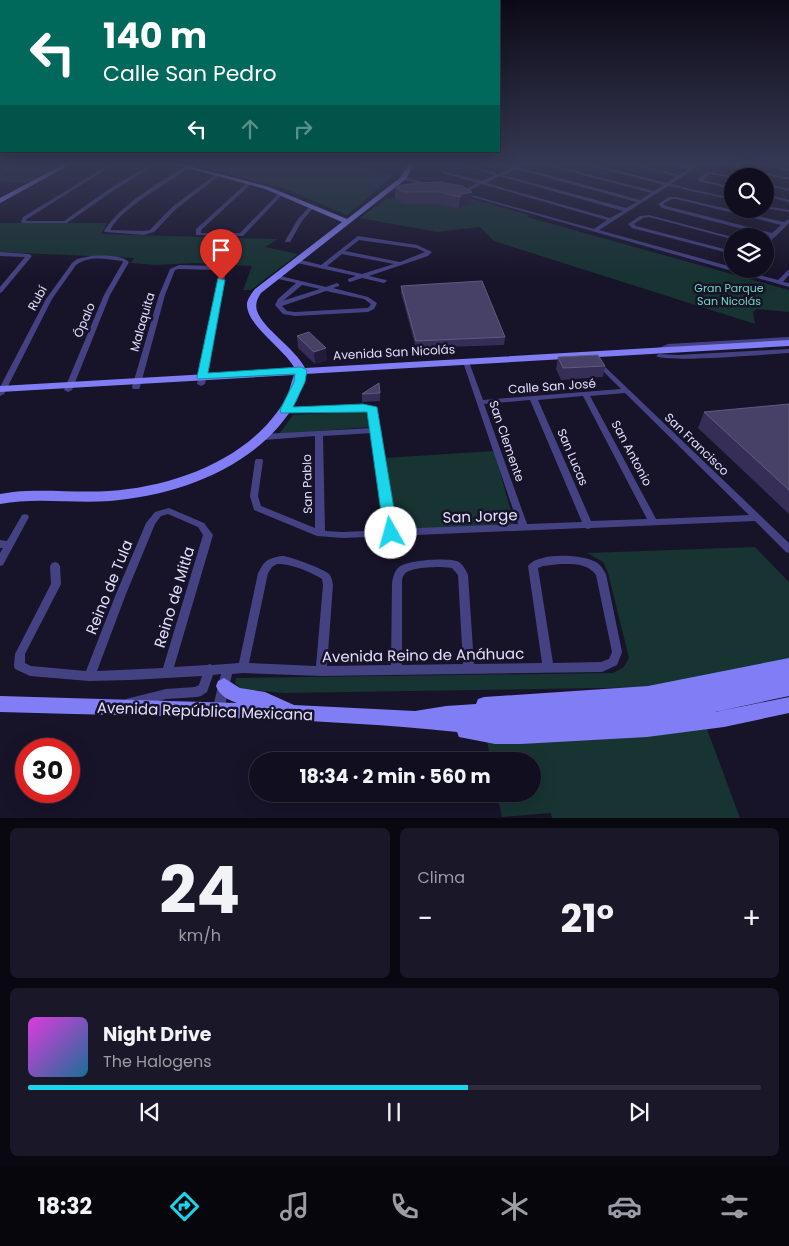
<!DOCTYPE html>
<html lang="es">
<head>
<meta charset="utf-8">
<style>
  body { margin:0; font-family:Poppins,sans-serif; background:#1a1728; color:#f1f3f6; height:100vh; display:flex; flex-direction:column; font-size:19px; white-space:nowrap }
  * { box-sizing:border-box; margin:0 }
  p { font-size:16px; color:#9c9ca4 }
  .icon { flex:none; width:28px; height:28px; fill:none; stroke:currentColor; stroke-width:2; stroke-linecap:round; stroke-linejoin:round }
  .map { position:relative; height:818px; overflow:hidden }
  .details { display:flex; flex-direction:column; gap:10px; padding:10px; background:#090811; flex:1 }
  .details>* { flex:none }
  .guide { position:absolute; left:0px; top:0px; width:500px; height:152px; box-shadow:0 5px 20px #0002,0 0 0 1px #302e3d; background:#00695c; color:#fff; overflow:hidden }
  .buttons { position:absolute; left:724px; top:168px; display:grid; gap:10px }
  .buttons a { display:grid; place-items:center; width:50px; height:50px; border-radius:50%; background:#110e1f; box-shadow:0 5px 20px #0002,0 0 0 1px #302e3d; font-size:25px }
  .speed { position:absolute; left:15px; top:738px; display:flex; gap:10px; font-size:25px; font-weight:700; text-align:center }
  .speed>* { display:grid; place-content:center; width:65px; height:65px; border-radius:50%; background:#110e1f; box-shadow:0 5px 20px #0002,0 0 0 1px #302e3d; line-height:1 }
  .speed .limit { border:8px solid #d22; background:#fff; color:#111 }
  .pin { position:absolute; display:grid; place-items:center; width:42px; height:42px; color:#fff; margin:-51px -21px; border-radius:50% 50% 50% 0; rotate:-45deg; box-shadow:0 0 5px #0007 }
  .pin .icon { rotate:45deg }
  .me { position:absolute; width:55px; margin:-28px; rotate:353deg; stroke-linejoin:round; filter:drop-shadow(0 0 4px #0008) }
  .turn { display:flex; align-items:center; gap:18px; height:105px; padding:0 20px; font-size:22px }
  .turn .icon { width:65px; height:65px; stroke-width:2.5 }
  .turn b { display:block; font-size:35px; line-height:42px }
  .lanes { display:flex; align-items:center; height:48px; padding:0 20px; background:#0003; justify-content:center; gap:25px; direction:ltr }
  .lanes .off { opacity:.35 }
  .big { font-size:38px; font-weight:700; line-height:1.1 }
  .details .card { flex:1; display:flex; flex-direction:column; justify-content:center; gap:8px; min-width:0; padding:0 18px; border-radius:8px; background:#1a1728 }
  .details .dial { align-items:center; gap:0 }
  .dial b { font-size:65px; line-height:1 }
  .song { display:flex; align-items:center; gap:15px }
  .cover { width:60px; height:60px; border-radius:8px; background:linear-gradient(135deg,hsl(300 70% 55%),hsl(200 70% 35%)) }
  .played { height:5px; border-radius:2px; background:linear-gradient(90deg,#1ad6ec 60%,#302e3d 60%) }
  .keys { display:flex; justify-content:space-around; direction:ltr }
  .heat { display:flex; justify-content:space-between; align-items:center; font-size:28px; direction:ltr }
  .details .tiles { flex:1; display:grid; gap:10px; grid-template-columns:1fr 1fr }
  .card:last-child { grid-column:span 2 }
  .trip { position:absolute; left:249px; top:752px; width:292px; height:50px; border-radius:25px; background:#110e1f; box-shadow:0 5px 20px #0002,0 0 0 1px #302e3d; font-weight:700; line-height:50px; text-align:center }
  .menu { display:flex; height:80px; justify-content:space-around; align-items:center; background:#07060c; color:#9c9ca4 }
  .menu .icon { width:35px; height:35px }
  .menu .on { color:#1ad6ec }
  .menu b { font-size:22px; color:#f1f3f6 }
  .map>svg:first-child { display:block }
</style>
</head>
<body>
<div class="map">
<svg width="789" height="819" viewBox="0 0 789 819">
  <rect width="100%" height="100%" fill="#171329"/>
  <path fill="#173332" d="M11 164H62L26 183 0 181V170Z
    M188 164H348L393 176 347 215 283 188Z
    M430 193 466 197 529 215 527 217 789 290V312L757 309 753 312 755 324 494 241 480 227 437 232 360 218 386 199Z
    M0 223H107L101 234 278 239 265 247 298 254 251 290H243L252 266 193 263 157 265 131 263 134 258 0 252Z
    M368 411 371 427 279 434 293 415Z
    M494 451 515 525 395 531 384 458Z
    M755 547 789 582V660L668 687 284 693 242 689 235 683 236 678 613 673 623 668 629 658 608 573 603 562 587 553Z
    M707 729 740 818 552 819 551 813 502 817 497 794H532V761H491L487 741Z"/>
  <g fill="none" stroke-linecap="round" stroke-linejoin="round">
    <path fill="#454284" fill-rule="evenodd" d="M110 164H114L27 219 26 221H64L109 189 152 164H156L113 191 67 223H23L21 222 23 217Z
      M421 164H427L410 169 408 168Z
      M457 164H463L499 174 511 168 501 165 500 164 515 166 520 164H525L519 167 640 200 651 193 541 164H547L654 191 664 185 584 164H590L667 183 676 176 627 164H633L679 175 689 169 670 165 669 164H676L692 167 697 164H701L671 184 681 186V188L668 186 599 230 732 267V269H737L778 280 787 271 789 270V275L783 282 789 283V287L462 194H458V192L478 183 442 173V171L482 181 495 175ZM516 169 637 202 626 208 503 175ZM499 176 623 211 610 218 486 183ZM482 184 607 220 594 229 464 193Z
      M721 164H727L789 178V180Z
      M759 164H766L789 169V171Z
      M186 166 190 167C167 185 125 204 110 230L144 231 150 230 172 207 216 174 220 175 176 209 154 232 144 235 105 232 104 231C120 205 161 181 186 166Z
      M707 172 734 176 732 178 710 174 703 180 732 187V189L698 181V179Z
      M402 177H406L431 185 427 186 402 179Z
      M248 182 252 183 201 230V233H240L279 193 283 194 243 236 196 235V229Z
      M765 183 789 189V191L765 185Z
      M682 187 732 198V200L682 189Z
      M765 194 789 200V202L765 196Z
      M669 197H676L784 222 789 219V223L776 236 765 245V240L770 236 662 208 658 204ZM672 199H676L781 225 772 233 666 206 663 204Z
      M310 206 314 207 302 221 290 242H286L285 241 298 219Z
      M765 206 789 210V212L765 208Z
      M649 215 732 237V239L649 217 643 218 634 224 636 226 732 251V254L632 228 628 224 640 216Z
      M358 236 417 245 432 252 428 256 369 276 386 280 387 281 384 283 362 278 350 282 348 281V279L356 276 297 263 294 261 297 259 321 265ZM359 240 416 248 425 252 400 262 345 251ZM342 254 394 264 362 274 327 266Z
      M0 252 29 254 32 256 2 292 0 293V287L25 257 0 256Z
      M91 256C101 255 122 255 129 262L110 295 72 390 68 392 64 390 104 295 123 262 122 261C107 259 89 255 76 265L52 299 4 394 0 396V387L46 299 72 263 77 259Z
      M179 265 218 266 226 271 205 384 201 386 197 384 220 272 217 270 179 269 175 270 165 295 140 387 139 389H133L132 387 159 295 170 269Z
      M276 275 326 287 337 283 339 284V286L333 288 368 297 377 303 374 309 368 312 295 316 283 314 275 305 278 299 296 283 274 278V276ZM302 285 320 289 282 301H283ZM326 291 364 299 371 304 369 307 367 308 295 312 287 311 282 306Z
      M789 337V341L669 348 655 353 652 351 668 344Z
      M789 349V353C768 354 667 363 656 356L659 354 678 355Z
      M466 360 469 362 483 400 621 389 595 363 598 361 600 362 789 543V553L786 552 755 521 591 528 588 529 585 528 343 538 317 536 254 510 250 496 255 461 256 459H262L263 461 258 496 261 506 315 528V436L264 440 260 437 264 434 372 428 369 411 363 409 285 412 281 410 285 408 363 405 376 407 377 409 381 430 395 529 518 524 463 362ZM625 393 749 515 656 519 590 396ZM583 396 647 519 591 521 538 400ZM530 400 582 522 527 524 484 404ZM373 433 386 530 343 532 325 531 323 436Z
      M169 508 204 523 213 535 174 667 207 665 210 664 212 665 239 663 258 573C261 568 263 563 268 560 272 558 279 556 283 556 291 557 324 569 329 574 332 577 332 581 333 585L327 666 391 665 392 583C393 578 394 572 398 568 405 560 449 557 459 562 463 565 466 570 468 575L474 664 542 663 528 566C538 552 582 554 596 562 601 565 603 569 606 574L622 652 617 665 602 672 321 676 243 673 232 674 224 711 222 715 218 716 214 715 212 711 221 674 213 675 207 692 201 696 197 697 166 699 130 708 126 707 124 703 126 699 166 689 195 687 199 685 202 676 131 680 89 681 30 676 15 669 14 666 15 654 51 584 50 566 52 563 55 562 58 563 60 566 61 584 25 654V663L31 666 86 671 116 594 146 523 155 512ZM168 514 198 527 203 535 163 668 97 671 126 594 155 524 161 516ZM277 564C289 563 312 572 322 579L323 585 316 666 249 663 268 573 272 567ZM560 564C574 564 587 563 596 575L612 652 609 659 601 662 553 663 538 568 543 566ZM442 567 452 568 458 575 463 664 402 665V583C402 581 402 577 404 575 408 567 434 567 442 567Z
      M25 514 28 515 29 517 3 565 0 566V553L3 548H0V540L7 541 22 515Z"/>
    <path fill="#817df4" fill-rule="evenodd" d="M64 164H71L0 203V198Z
      M172 164H181L269 187 347 219 401 177 408 164H414L406 179 261 293C257 299 255 304 257 311 264 330 294 347 305 368L789 340V346L305 374C302 383 301 392 297 400 262 465 181 495 110 501 73 504 37 497 0 504V494L13 492C45 489 77 493 109 491 174 487 251 459 285 400 289 393 291 383 294 375L0 392V386L295 369C285 349 245 325 247 303 248 298 252 293 255 289L342 222 265 189Z
      M789 658V696L715 712 789 697V713L724 727 647 737 521 744H495L459 737 457 732C305 716 152 717 0 712V696L237 703C228 700 219 695 216 686L218 681 224 678 240 688 265 692 294 705 415 711 446 706 476 704 478 699 484 697 648 686Z"/>
  </g>
  <path fill="#362e56" d="M395 186 472 192 471 204 461 207 459 209 438 204H403L395 198Z
    M401 286 505 337 504 345 416 348 401 293Z
    M297 336 327 360 315 364 298 348Z
    M558 357 605 366 603 377 561 380 556 369Z
    M380 393V401L362 402V394Z
    M789 404V514L698 428 704 412Z"/>
  <path fill="#221b3c" d="M472 192 471 204 461 207 459 209 460 197 461 194Z
    M326 348 327 360 315 364 314 352Z"/>
  <path fill="#484167" stroke="#605a7f" d="M440 182 462 186 472 192 461 194 460 197 438 192H403L395 186 419 183Z
    M482 281 505 337 416 341 401 286Z
    M309 332 326 348 314 352 297 336Z
    M598 355 605 366 563 368 558 357Z
    M379 383 380 393 362 394Z
    M789 404V490L704 412Z"/>
  <linearGradient id="sky" x2="0" y2="1"><stop stop-color="#0d0a17"/><stop offset="0.59" stop-color="#363954"/><stop offset="1" stop-color="#363954" stop-opacity="0"/></linearGradient>
  <rect width="789" height="278" fill="url(#sky)"/>
  <path fill="#1ad6ec" stroke="#118b99" d="M218 278 225 280 208 373 301 367 307 370 305 382 293 407 363 404 377 407 398 533 396 536 391 538 386 536 384 533 367 412 281 413 280 410 294 382 295 374 198 379 197 377Z"/>
  <g text-anchor="middle" dominant-baseline="central" stroke-width="5" stroke-linejoin="round" paint-order="stroke">
    <g font-size="11" fill="#6fd8be" stroke="#171329">
      <text x="729" y="288">Gran Parque<tspan x="729" dy="13">San Nicolás</tspan></text>
    </g>
    <g font-size="12" fill="#e2defc" stroke="#171329">
      <text transform="translate(37 298) rotate(-61)">Rubí</text>
      <text transform="translate(84 320) rotate(-67)">Ópalo</text>
      <text transform="translate(142 322) rotate(-74)">Malaquita</text>
      <text transform="translate(394 352) rotate(-3)">Avenida San Nicolás</text>
      <text transform="translate(552 386) rotate(-4)">Calle San José</text>
      <text transform="translate(507 441) rotate(71)">San Clemente</text>
      <text transform="translate(697 444) rotate(44)">San Francisco</text>
      <text transform="translate(632 453) rotate(62)">San Antonio</text>
      <text transform="translate(573 457) rotate(67)">San Lucas</text>
      <text transform="translate(307 484) rotate(-91)">San Pablo</text>
    </g>
    <g font-size="15" fill="#e2defc" stroke="#171329">
      <text transform="translate(480 516) rotate(-2)">San Jorge</text>
      <text transform="translate(109 587) rotate(-68)">Reino de Tula</text>
      <text transform="translate(174 597) rotate(-73)">Reino de Mitla</text>
      <text transform="translate(423 655) rotate(-1)">Avenida Reino de Anáhuac</text>
      <text transform="translate(205 711) rotate(2)">Avenida República Mexicana</text>
    </g>
  </g>
</svg>
<div class="buttons">
<a><svg class="icon" aria-label="search" viewBox="0 0 24 24"><circle cx="10" cy="10" r="6"/><path d="M15 15l6 6"/></svg></a>
<a><svg class="icon" aria-label="layers" viewBox="0 0 24 24"><path d="M12 4l9 5-9 5-9-5zM3 14l9 5 9-5"/></svg></a>
</div>
<div class="speed"><div class="limit">30</div></div>
<div class="pin" style="left:221px;top:280px;background:#d93025"><svg class="icon" aria-label="arrive" viewBox="0 0 24 24"><path d="M6 21V4h12l-3 4 3 4H6"/></svg></div>
<svg class="me" style="left:391px;top:533px" viewBox="-20 -20 40 40"><circle r="19" fill="#fff"/><path d="M0-13L10 11 0 6-10 11z" fill="#1ad6ec"/></svg>
<div class="trip">18:34 · 2 min · 560 m</div>
<div class="guide">
<div class="turn"><svg class="icon" aria-label="left" viewBox="0 0 24 24"><path d="M17 20v-9H6M10 6l-5 5 5 5"/></svg><div><b>140 m</b>Calle San Pedro</div></div>
<div class="lanes"><svg class="icon" aria-label="left" viewBox="0 0 24 24"><path d="M17 20v-9H6M10 6l-5 5 5 5"/></svg><svg class="icon off" aria-label="ahead" viewBox="0 0 24 24"><path d="M12 20V5M6 11l6-6 6 6"/></svg><svg class="icon off" aria-label="right" viewBox="0 0 24 24"><path d="M7 20v-9h11M14 6l5 5-5 5"/></svg></div>
</div>
</div>
<section class="details">
<div class="tiles">
<div class="card dial"><b>24</b><p>km/h</p></div>
<div class="card"><p>Clima</p>
<div class="heat"><a>−</a><b class="big">21°</b><a>+</a></div>
</div>
<div class="card">
<div class="song"><i class="cover"></i><div><b>Night Drive</b><p>The Halogens</p></div></div>
<div class="played"></div>
<div class="keys"><svg class="icon" aria-label="previous" viewBox="0 0 24 24"><path d="M18 5L8 12l10 7zM5 5v14"/></svg><svg class="icon" aria-label="pause" viewBox="0 0 24 24"><path d="M8 5v14M16 5v14"/></svg><svg class="icon" aria-label="next" viewBox="0 0 24 24"><path d="M6 5l10 7-10 7zM19 5v14"/></svg></div>
</div>
</div>
</section>
<nav class="menu">
<b>18:32</b>
<svg class="icon on" aria-label="directions" viewBox="0 0 24 24"><path d="M12 3l9 9-9 9-9-9zM9 14v-3h6M13 9l2 2-2 2"/></svg>
<svg class="icon" aria-label="music" viewBox="0 0 24 24"><path d="M9 18V5l10-2v13"/><circle cx="6" cy="18" r="3"/><circle cx="16" cy="16" r="3"/></svg>
<svg class="icon" aria-label="phone" viewBox="0 0 24 24"><path d="M5 4h4l2 5-3 2q2 4 5 5l2-3 5 2v4C11 20 4 13 5 4z"/></svg>
<svg class="icon" aria-label="climate" viewBox="0 0 24 24"><path d="M12 3v18M4 7l16 10M4 17L20 7"/></svg>
<svg class="icon" aria-label="car" viewBox="0 0 24 24"><path d="M5 17H2v-5l4-1 3-4h7l3 4 3 1v5h-3M9 17h6M6 11h13"/><circle cx="7" cy="17" r="2"/><circle cx="17" cy="17" r="2"/></svg>
<svg class="icon" aria-label="filters" viewBox="0 0 24 24"><path d="M4 7h16M4 17h16"/><circle cx="9" cy="7" r="2"/><circle cx="15" cy="17" r="2"/></svg>
</nav>
</body>
</html>
